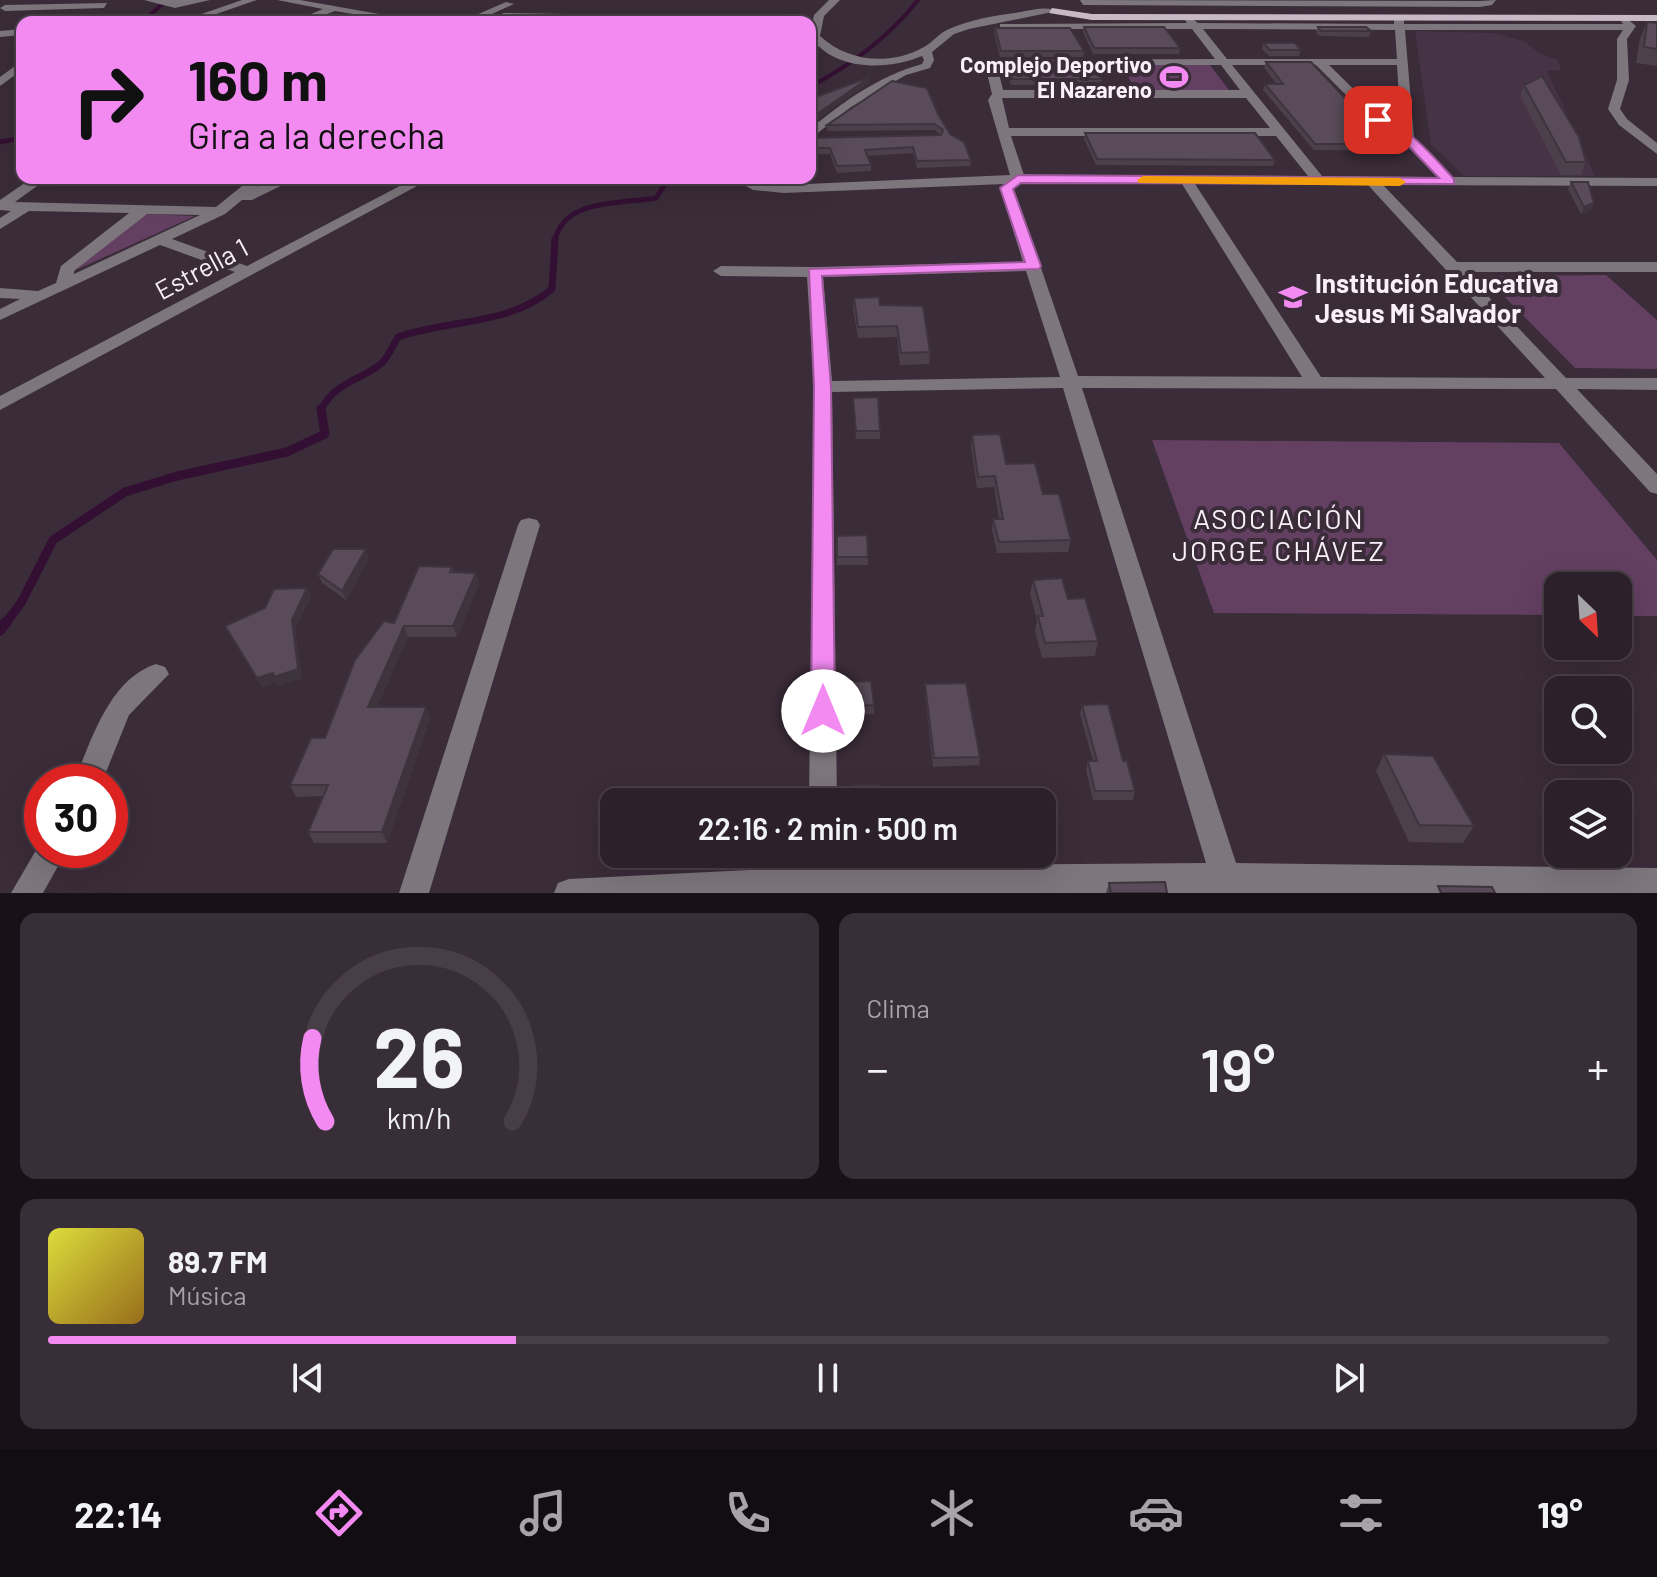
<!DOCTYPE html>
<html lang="es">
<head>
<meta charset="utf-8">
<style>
  body { margin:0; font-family:Barlow,sans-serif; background:#382e37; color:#f1f3f6; height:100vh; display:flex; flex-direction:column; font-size:30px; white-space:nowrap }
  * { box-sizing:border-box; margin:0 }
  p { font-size:26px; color:#a6a3a9 }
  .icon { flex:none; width:44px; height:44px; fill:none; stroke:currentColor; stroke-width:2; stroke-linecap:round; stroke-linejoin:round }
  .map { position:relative; height:893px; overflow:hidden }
  .sheet { display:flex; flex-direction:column; gap:20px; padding:20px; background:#181218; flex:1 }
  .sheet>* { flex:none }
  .top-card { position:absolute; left:16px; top:16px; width:800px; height:168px; border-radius:16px; box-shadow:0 8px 32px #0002,0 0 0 2px #483e47; background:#f38af2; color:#111; overflow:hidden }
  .needle { width:52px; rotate:155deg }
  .buttons { position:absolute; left:1544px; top:572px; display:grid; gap:16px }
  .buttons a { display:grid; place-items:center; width:88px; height:88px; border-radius:16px; background:#2c212b; box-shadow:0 8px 32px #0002,0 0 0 2px #483e47; font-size:40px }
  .speed { position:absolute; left:24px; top:764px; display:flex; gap:16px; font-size:40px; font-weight:700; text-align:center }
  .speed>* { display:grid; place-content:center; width:104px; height:104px; border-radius:50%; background:#2c212b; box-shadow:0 8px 32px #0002,0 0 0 2px #483e47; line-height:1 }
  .speed .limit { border:12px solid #d22; background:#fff; color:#111 }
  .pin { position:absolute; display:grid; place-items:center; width:68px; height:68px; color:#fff; margin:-34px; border-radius:16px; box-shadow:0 4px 12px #0006 }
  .me { position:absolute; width:88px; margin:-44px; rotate:0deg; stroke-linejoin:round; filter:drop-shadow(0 0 6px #0008) }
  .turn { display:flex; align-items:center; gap:28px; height:168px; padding:0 40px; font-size:36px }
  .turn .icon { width:104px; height:104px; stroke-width:2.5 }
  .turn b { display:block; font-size:56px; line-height:68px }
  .big { font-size:60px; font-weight:600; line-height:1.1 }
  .sheet .card { flex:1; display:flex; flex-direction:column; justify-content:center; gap:12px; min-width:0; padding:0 28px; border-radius:16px; background:#382e37 }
  .sheet .dial { align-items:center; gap:0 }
  .dial svg { height:208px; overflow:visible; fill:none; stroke:#483e47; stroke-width:7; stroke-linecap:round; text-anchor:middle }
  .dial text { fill:#f1f3f6; stroke:none }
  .song { display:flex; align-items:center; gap:24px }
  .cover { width:96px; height:96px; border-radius:12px; background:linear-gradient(135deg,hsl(60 70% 55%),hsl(40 70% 35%)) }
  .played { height:8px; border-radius:4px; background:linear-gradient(90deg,#f38af2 30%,#483e47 30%) }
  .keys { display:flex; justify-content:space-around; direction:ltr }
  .heat { display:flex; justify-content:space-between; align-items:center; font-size:44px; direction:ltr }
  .sheet .tiles { flex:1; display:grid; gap:20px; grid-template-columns:1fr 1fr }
  .card:last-child { grid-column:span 2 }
  .trip { position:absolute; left:600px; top:788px; width:456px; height:80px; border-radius:16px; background:#2c212b; box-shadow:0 8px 32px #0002,0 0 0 2px #483e47; font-weight:600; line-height:80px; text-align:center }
  .tabs { display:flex; height:128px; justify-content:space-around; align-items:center; background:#120d11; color:#a6a3a9 }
  .tabs .icon { width:56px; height:56px }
  .tabs .active { color:#f38af2 }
  .tabs b { font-size:36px; color:#f1f3f6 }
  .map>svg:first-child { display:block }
</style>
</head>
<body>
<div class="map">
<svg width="1657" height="893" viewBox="0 0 1657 893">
  <rect width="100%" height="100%" fill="#3a2c39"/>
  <path fill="#463345" d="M1415 31 1494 33 1524 41 1541 54 1558 60 1561 70 1547 71 1595 176H1464L1431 144Z"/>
  <path fill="#633f62" d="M1121 65H1210L1229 90H1136Z
    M145 214 195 216 78 269V268Z
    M1606 275 1657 320V369L1575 368 1484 276Z
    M1152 440 1559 443 1657 560V616H1618V586H1558V615L1214 613Z"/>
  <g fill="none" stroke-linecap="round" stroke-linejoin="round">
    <path stroke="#331033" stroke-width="4" d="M142 22 167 0
      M810 87C852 64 888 38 918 0"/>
    <path stroke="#331033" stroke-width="5" d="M0 142 22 138
      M555 241C563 198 622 204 656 198L669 178"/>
    <path stroke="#331033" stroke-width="7" d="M321 411C332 384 360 380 381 364 388 358 393 345 398 337 450 319 508 326 552 289L555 239"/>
    <path stroke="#331033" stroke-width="9" d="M5 624 21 603 53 540 125 492 177 476 287 452 325 434 321 409"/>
    <path stroke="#331033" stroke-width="11" d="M0 630 6 622"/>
    <path fill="#7d767c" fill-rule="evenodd" d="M144 0H210L175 8Z
      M242 0H257L196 21 187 19Z
      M277 0H300L424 22H400L335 11 306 22H292L323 9Z
      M829 0H840L824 16 820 36C848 62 890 66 924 47 933 42 939 33 949 29 971 19 997 15 1021 12 1032 10 1048 6 1057 11L969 29 954 34 932 52 934 60 930 68 906 75 851 107 810 139V129C844 101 879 76 922 64L924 60 922 56C887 71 833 71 810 36L814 15Z
      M1080 0 1480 1 1496 0 1492 5 1480 7 1083 5Z
      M506 2 514 4 474 22H460Z
      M107 3 104 8 5 11 0 8 5 5Z
      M503 13 684 16 689 19 684 22 500 18Z
      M1399 15 1404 18V24H1623L1621 21 1626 18 1636 26 1627 39 1629 80 1620 109 1627 119 1657 143V154L1619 125 1608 109 1617 80V39L1623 30H1405L1414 138 1453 177 1657 178V186L1383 185 1457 262H1657V272H1465L1566 378H1657V390L1577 389 1657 474V494L1650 492 1556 389 1082 388 1236 863 1657 868V893H554L558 883 569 879 808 867V854H838V866L1206 863 1063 388 832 392 837 802H809L814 387 807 277 721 276 713 271 721 266 815 267 1023 262 1000 188 1004 184 784 193 753 190 746 186 753 182 784 185 1010 175 988 100 992 94 985 65 989 60 1215 59 1192 29H1004L1000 28V24L1187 23 1185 20 1190 17 1198 23 1394 24V18ZM1203 29 1395 30 1397 59H1227ZM997 65H1221L1240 90H1003ZM1232 65H1316L1374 123 1403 142 1437 177 1322 176ZM1329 65H1397L1401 129 1382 117ZM1002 98H1246L1270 128H1009ZM1011 136H1276L1308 176 1024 175ZM1021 183 1182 184 1302 377 1078 376 1014 189ZM1195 184 1368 185 1545 378 1321 377ZM1026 271 1060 377 832 381 823 277Z
      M22 29V35L0 37V31Z
      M22 61V70L0 86V77Z
      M32 178H48L15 202 216 207 252 178H267L257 187 279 178H297L252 200H242L225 214 172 239 247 266 415 178H432L0 410V396L235 272 160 245 0 320V309L20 299 0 298V288L38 291 56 283 61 266 129 213 29 211 0 229V218L11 211 0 210V200ZM147 214 200 215 74 274V271Z
      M529 518 537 520 540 525 429 893H399L518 525 521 520Z
      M156 664 165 667 169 674 129 715 102 782H74C91 741 109 679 156 664Z
      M42 840V850H67L43 893H11Z"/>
    <path fill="#c8b9c7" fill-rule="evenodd" d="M1052 8 1092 14 1657 15V21L1092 20 1049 13Z"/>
  </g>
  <path fill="#4d404d" d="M1647 22 1657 23V66L1636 63 1640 38Z
    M1084 27 1180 48 1179 54H1093L1083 32Z
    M1318 27 1371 31 1369 37 1320 36 1316 33Z
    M995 28 1084 51 1083 57H1000L994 33Z
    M1263 43 1301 50 1299 56H1269L1262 49Z
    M1005 62 1102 79 1101 85H1011L1004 68Z
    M1266 62 1388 144 1386 151 1314 150 1263 90 1265 84H1277L1264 68Z
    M1524 85 1586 162 1581 175H1561L1520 96Z
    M938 114 950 134 971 160 970 166 917 168 913 153 867 156 871 165V171L837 173 830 154H810V138L941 135 934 130 827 131V125Z
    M1085 133 1275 160 1273 166 1096 165 1084 139Z
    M1571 182 1594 203 1591 210 1581 214 1568 189Z
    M854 298 880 305 930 352 929 364 900 365 897 337 858 338 853 309Z
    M853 398 880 431V439H856Z
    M972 435 1043 494 1071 540 1068 552 997 553 992 530 993 519H999L994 487 977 488 971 446Z
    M837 536 868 557V565H837Z
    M369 558 346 600 322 583 318 574Z
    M452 567 454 572 476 573 479 584 457 637H408L377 707H426L430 719 387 843H314L308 832 324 796 296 797 290 785 325 738 394 623Z
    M1033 580 1068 599 1098 641 1095 656 1042 658 1035 631 1037 620 1030 594Z
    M307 588 311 596 295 629 302 678 278 686 276 682 262 687 225 626Z
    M840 682 874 705V714L841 716Z
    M925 684 980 757 979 765 933 767 925 692Z
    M1082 705 1123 761 1135 791 1133 800H1093L1086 770 1088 761H1093L1080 714Z
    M1384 754 1474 826 1463 843 1409 842 1376 771Z
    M1109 883 1167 893H1106Z"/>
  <path fill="#3e343e" d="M870 77 869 83 810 125V119Z
    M1594 203 1591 210 1581 214 1584 207Z
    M366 549 369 558 346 600 342 591Z
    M476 573 479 584 457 637 453 626Z
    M307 588 311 596 295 629 302 678 278 686 276 682 262 687 257 678 292 620Z
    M404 626 408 637 372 719 368 707Z
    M426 707 430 719 387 843 382 832Z"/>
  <path fill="#594b59" stroke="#3e343e" stroke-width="2" d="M1647 22 1657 23V49L1644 47Z
    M1084 27H1164L1180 48H1094Z
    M1318 27H1366L1371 31H1321Z
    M995 28H1070L1084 51H1001Z
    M1263 43H1295L1301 50H1270Z
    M1005 62H1091L1102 79H1012Z
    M1266 62H1311L1388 144H1315L1265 84H1283Z
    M1542 76 1579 137 1586 162H1566L1524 85Z
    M870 77 810 119V99Z
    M892 81 927 88 938 114 950 134 964 142 971 160 917 161 913 147 865 150 871 165 837 166 830 148H810V138L941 135 943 130 934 124 827 125Z
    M1085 133H1255L1275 160 1097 159Z
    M1571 182H1588L1594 203 1584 207Z
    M879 297 880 305 923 306 930 352 901 353 897 326 858 327 854 298Z
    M878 397 880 431H856L853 398Z
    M1000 434 1006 464 1035 463 1043 494H1059L1071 540 999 542 993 519H1003L995 476 978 477 972 435Z
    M867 535 868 557H837V536Z
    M333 549H366L342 591 318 574Z
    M419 566 452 567 450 572 476 573 453 626H404L368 707H426L382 832H308L328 785H290L311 738H325L355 660 384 621 394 623Z
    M1062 578 1068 599 1085 598 1098 641 1045 643 1038 616H1043L1033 580Z
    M307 588 292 620 298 669 274 677 273 673 257 678 225 626 265 608 274 589Z
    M871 681 874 705 841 707 840 682Z
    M966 683 980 757 934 758 925 684Z
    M1108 704 1123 761H1127L1135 791H1095L1088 761H1097L1082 705Z
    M1384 754 1433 756 1474 826 1419 825Z
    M851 785H879L880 802H852Z
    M1165 882 1167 893H1111L1109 883Z
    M1438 886 1492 887 1495 893H1441Z"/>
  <path fill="#f38af2" stroke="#9e5a9d" stroke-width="2" d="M1374 118C1400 116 1437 161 1454 179V184L1021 183 1013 189 1041 266 1039 269 822 276 831 387 835 711 832 718 823 720 815 718 811 711 814 387 809 269 1025 262 1000 188 1018 175 1439 178 1404 141 1374 122Z"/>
  <path fill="#f59e0b" d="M1143 176 1400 178 1406 182 1400 186 1139 183 1137 180Z"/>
  <defs>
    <symbol id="stadium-bare" viewBox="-9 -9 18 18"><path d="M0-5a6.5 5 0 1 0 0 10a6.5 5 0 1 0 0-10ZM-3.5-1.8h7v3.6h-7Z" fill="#f38af2" stroke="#3a2c39" stroke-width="2.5" paint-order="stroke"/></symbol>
    <symbol id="school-bare" viewBox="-9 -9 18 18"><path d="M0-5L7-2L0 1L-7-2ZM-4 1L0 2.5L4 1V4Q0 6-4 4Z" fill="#f38af2" stroke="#3a2c39" stroke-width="2.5" paint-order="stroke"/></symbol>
  </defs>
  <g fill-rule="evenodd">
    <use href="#stadium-bare" x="1154" y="57" width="40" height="40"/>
    <use href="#school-bare" x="1273" y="277" width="40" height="40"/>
  </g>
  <g text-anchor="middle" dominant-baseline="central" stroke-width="8" stroke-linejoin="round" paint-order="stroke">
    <g font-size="22" font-weight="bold" fill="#f9f0f9" stroke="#3a2c39" text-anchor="end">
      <text x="1152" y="64">Complejo Deportivo<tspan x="1152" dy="25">El Nazareno</tspan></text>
    </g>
    <g font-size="26" fill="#f9f0f9" stroke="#3a2c39">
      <text transform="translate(201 268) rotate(-28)">Estrella 1</text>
    </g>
    <g font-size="26" font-weight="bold" fill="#f9f0f9" stroke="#3a2c39" text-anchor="start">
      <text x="1315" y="282">Institución Educativa<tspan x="1315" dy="30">Jesus Mi Salvador</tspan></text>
    </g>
    <g font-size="28" letter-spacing="2" fill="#f9f0f9" stroke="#3a2c39">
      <text x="1279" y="518">ASOCIACIÓN<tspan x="1279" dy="32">JORGE CHÁVEZ</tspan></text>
    </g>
  </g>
</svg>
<div class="buttons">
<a><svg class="needle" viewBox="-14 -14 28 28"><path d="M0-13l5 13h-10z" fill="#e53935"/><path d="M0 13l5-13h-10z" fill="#a6a3a9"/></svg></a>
<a><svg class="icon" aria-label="search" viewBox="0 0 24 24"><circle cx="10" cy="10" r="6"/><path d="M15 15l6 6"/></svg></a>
<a><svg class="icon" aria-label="layers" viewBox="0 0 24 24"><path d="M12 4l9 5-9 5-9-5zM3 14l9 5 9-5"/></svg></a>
</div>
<div class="speed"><div class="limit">30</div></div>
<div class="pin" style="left:1378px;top:120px;background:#d93025"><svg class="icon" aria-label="arrive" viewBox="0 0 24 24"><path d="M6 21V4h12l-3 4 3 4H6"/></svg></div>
<svg class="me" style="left:823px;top:711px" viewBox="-20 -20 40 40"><circle r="19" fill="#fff"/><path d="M0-13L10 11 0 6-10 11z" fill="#f38af2"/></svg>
<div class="trip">22:16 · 2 min · 500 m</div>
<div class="top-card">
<div class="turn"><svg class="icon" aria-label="right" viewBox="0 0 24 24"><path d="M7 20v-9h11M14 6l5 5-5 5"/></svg><div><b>160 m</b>Gira a la derecha</div></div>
</div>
</div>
<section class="sheet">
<div class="tiles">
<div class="card dial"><svg viewBox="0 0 100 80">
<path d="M14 69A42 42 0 1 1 86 69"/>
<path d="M14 69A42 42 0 0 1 9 37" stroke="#f38af2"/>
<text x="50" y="56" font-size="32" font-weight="700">26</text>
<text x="50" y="72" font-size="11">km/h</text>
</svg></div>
<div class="card"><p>Clima</p>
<div class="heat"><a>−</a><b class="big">19°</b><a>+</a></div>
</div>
<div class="card">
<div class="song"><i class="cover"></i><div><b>89.7 FM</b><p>Música</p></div></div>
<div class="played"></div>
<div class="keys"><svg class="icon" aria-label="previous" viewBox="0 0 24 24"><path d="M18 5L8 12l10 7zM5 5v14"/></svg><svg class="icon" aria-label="pause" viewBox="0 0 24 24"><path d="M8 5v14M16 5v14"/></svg><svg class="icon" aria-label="next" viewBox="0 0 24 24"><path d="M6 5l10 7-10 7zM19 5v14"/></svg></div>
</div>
</div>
</section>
<nav class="tabs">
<b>22:14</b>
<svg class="icon active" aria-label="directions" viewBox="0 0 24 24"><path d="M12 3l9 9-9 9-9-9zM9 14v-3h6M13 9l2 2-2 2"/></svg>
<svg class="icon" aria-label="music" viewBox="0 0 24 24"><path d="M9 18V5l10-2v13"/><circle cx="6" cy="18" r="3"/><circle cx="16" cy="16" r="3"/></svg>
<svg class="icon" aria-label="phone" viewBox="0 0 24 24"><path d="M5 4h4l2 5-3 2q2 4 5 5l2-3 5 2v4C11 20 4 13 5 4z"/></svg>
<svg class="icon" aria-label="climate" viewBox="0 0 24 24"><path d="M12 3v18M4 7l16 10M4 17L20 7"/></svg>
<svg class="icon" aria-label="car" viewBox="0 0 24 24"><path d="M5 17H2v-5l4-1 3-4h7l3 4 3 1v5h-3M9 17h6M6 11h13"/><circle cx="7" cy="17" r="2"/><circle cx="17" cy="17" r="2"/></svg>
<svg class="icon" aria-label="filters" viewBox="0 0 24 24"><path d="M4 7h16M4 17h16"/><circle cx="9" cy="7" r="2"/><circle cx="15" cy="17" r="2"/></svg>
<b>19°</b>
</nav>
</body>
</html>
